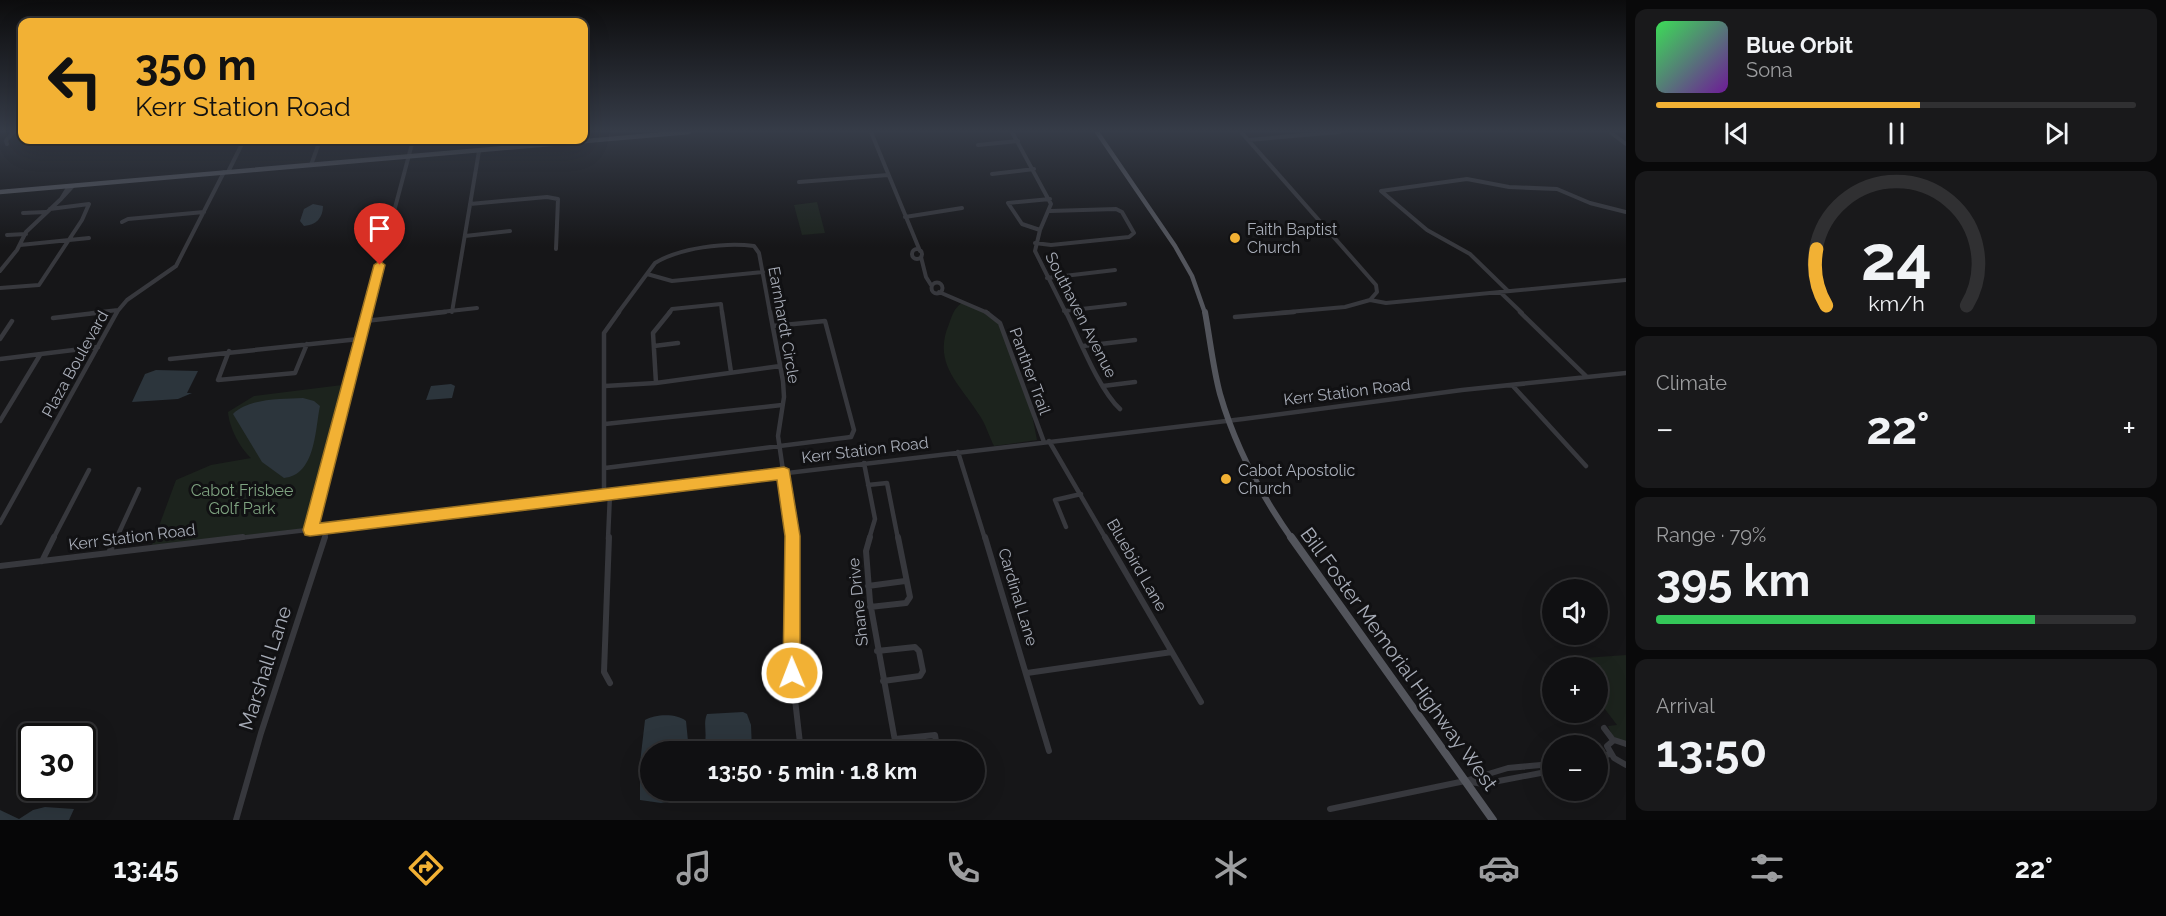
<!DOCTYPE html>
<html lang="en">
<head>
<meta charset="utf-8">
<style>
  body { margin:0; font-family:Raleway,sans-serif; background:#19191b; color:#f1f3f6; height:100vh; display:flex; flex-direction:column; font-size:22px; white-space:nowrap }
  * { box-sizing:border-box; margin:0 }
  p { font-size:20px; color:#9c9d9f }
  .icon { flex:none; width:33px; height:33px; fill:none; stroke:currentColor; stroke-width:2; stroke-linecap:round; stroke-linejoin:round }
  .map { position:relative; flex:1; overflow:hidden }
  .details { display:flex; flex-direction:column; gap:9px; padding:9px; background:#09090a; width:540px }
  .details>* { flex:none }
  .banner { position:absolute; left:18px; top:18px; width:570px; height:126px; border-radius:12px; box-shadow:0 6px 24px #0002,0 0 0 2px #303032; background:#f2b134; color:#111; overflow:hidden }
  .tools { position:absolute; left:1542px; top:579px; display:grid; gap:12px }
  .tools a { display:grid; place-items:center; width:66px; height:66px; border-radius:50%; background:#101012; box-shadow:0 6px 24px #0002,0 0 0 2px #303032; font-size:30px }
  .speed { position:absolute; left:18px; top:723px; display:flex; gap:12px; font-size:30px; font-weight:700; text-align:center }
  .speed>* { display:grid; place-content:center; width:78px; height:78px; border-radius:50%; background:#101012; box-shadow:0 6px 24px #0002,0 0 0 2px #303032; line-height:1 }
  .speed .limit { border:3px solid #111; border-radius:9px; background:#fff; color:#111 }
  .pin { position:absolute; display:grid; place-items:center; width:51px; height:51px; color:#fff; margin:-62px -26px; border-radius:50% 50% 50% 0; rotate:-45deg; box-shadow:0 0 6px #0007 }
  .pin .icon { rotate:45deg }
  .me { position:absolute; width:66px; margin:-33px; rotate:359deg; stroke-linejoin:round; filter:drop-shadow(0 0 4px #0008) }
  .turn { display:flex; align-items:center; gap:21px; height:126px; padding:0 18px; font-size:27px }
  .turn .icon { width:78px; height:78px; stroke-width:2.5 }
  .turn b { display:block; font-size:42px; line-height:51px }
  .big { font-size:45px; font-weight:700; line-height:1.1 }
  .details .tile { flex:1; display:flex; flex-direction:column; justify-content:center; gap:9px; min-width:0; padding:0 21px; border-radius:12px; background:#19191b }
  .details .dial { align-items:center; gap:0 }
  .dial svg { height:156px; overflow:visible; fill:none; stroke:#303032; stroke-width:7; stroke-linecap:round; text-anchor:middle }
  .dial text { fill:#f1f3f6; stroke:none }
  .song { display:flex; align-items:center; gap:18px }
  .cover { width:72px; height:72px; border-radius:9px; background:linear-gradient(135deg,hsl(130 70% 55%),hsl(280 70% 35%)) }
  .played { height:6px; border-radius:3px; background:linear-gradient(90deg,#f2b134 55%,#303032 55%) }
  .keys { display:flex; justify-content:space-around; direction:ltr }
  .heat { display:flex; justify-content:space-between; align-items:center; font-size:33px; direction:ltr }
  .charge { height:9px; border-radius:4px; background:linear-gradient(90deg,#34c759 79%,#303032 0) }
  .trip { position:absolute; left:640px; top:741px; width:345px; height:60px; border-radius:30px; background:#101012; box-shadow:0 6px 24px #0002,0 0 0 2px #303032; font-weight:700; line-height:60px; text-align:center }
  .dock { display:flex; height:96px; justify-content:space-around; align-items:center; background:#060607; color:#9c9d9f }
  .dock .icon { width:42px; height:42px }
  .dock .current { color:#f2b134 }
  .dock b { font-size:27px; color:#f1f3f6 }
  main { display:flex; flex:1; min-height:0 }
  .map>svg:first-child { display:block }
</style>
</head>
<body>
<main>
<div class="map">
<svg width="1626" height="820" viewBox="0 0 1626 820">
  <rect width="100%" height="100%" fill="#161618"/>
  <path fill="#1c231d" d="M817 202 825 233 802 235 794 205Z
    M964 301 996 320 1003 331 1032 415 1037 440 994 446C989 436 986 425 980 416 960 384 932 364 949 324 954 311 953 310 964 301Z
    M342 385 325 451 319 494 310 530 152 545 176 480 211 465 251 458C240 448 229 427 228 412L254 396Z
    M1626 655V745L1614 740 1608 726 1617 725 1598 700V668H1579L1584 658Z"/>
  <path fill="#2c353c" d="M313 204 323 206C323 218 316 225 304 226L300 221 304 209Z
    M156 370 198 371 187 393H192L178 399 132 402 145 374Z
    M451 384 455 386 452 398 426 400 431 386Z
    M303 398 314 401 320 406C315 429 316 475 284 478L262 462 233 414C249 398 282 399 303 398Z
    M743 712 747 714 751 725 752 751 651 752V790L736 791 661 803 640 800V763L645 720C655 714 677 713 686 721L688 741 691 744 705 742C707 732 703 723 707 714Z
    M45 807 74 809 69 820H0V810L19 819 33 810Z"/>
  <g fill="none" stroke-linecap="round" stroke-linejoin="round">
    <path stroke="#37383d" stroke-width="4" d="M871 132 920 251
      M1012 132 1051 204 1040 230 1035 251 1066 313
      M1241 132 1376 285 1377 292 1370 300
      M1610 132 1626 144
      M307 140 306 142 319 143 334 140
      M1248 140 1339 132
      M7 144 6 141 13 132
      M978 145 1018 141
      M311 165 319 143
      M228 172 244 140
      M992 174 1034 169
      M799 182 888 175
      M69 186 61 199 73 186
      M470 204 547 197 558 199 556 249
      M23 213 46 212
      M905 217 962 208
      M122 222 128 219 204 212
      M1040 230 1022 224 1008 203 1050 199
      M7 235 26 234
      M465 236 510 231
      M1035 243 1051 245 1129 237 1134 233 1122 212 1116 209 1050 211
      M20 245 89 238
      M912 254a5 5 0 1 1 10 0a5 5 0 1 1-10 0Z
      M921 257 926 277 931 285
      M0 271 17 250 26 232 61 199
      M647 274 672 281 763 272
      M1047 278 1115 270
      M931.5 288a5.5 5.5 0 1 1 11 0a5.5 5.5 0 1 1-11 0Z
      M0 288 39 285 82 220 89 204 50 209
      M1508 291 1470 254 1427 230 1381 191 1467 179 1509 187 1557 189 1590 203 1626 212
      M939 292 988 313
      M1500 292 1522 313
      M1064 311 1125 304
      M452 312 479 151
      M92 313 118 310
      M116 313 127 300 176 266 224 172
      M367 313 413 140
      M432 313 477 308
      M618 313 655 263C679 248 726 242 754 246L759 253 770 313
      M669 313 672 309 721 304 722 313
      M1277 313 1345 307 1370 300 1386 303 1626 280"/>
    <path stroke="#37383d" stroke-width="4.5" d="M722 312 731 372
      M770 312 783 381 784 397 778 436 793 539
      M986 312 1000 323 1044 442
      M1066 312C1079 338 1099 390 1120 409
      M1520 312 1586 376
      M1235 317 1294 312
      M53 318 104 312
      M365 321 445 312
      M0 339 12 321
      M654 346 678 343
      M1083 346 1135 340
      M229 351 218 380 295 373 307 344
      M0 359 98 347
      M170 359 359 339
      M656 383 653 333 670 312
      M1512 385 1586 466
      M605 386 656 383 780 366
      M1103 386 1135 382
      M0 421 40 355
      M605 424 782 405
      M1049 441 1106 539
      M958 452 985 539
      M864 463 875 519 869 539
      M605 468 851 437 854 430 825 321 773 326
      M868 485 887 483 898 539
      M604 495V333L619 312
      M0 523 117 312
      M1066 527 1055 500 1081 494
      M310 530 368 312
      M53 539 89 470
      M116 539 139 489
      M231 539 1243 419 1462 390 1626 373
      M324 539 328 528
      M608 539 610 494"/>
    <path stroke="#37383d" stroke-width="6" d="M609 537 604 672 610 683
      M793 537 792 673 801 752
      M870 537 866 551 870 602 897 752
      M985 537 1049 751
      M1105 537 1201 702
      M109 553 116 537
      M42 561 54 537
      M0 566 243 537
      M868 586 905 581
      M870 607 906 603 910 597 898 537
      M877 651 915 647 919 651 923 671 920 676 883 681
      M1027 673 1172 652
      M1604 728 1613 740
      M895 739 935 735 937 747 918 752
      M1626 744 1614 740 1607 746 1614 758 1626 765
      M1598 757 1610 754
      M1465 781 1483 784 1546 772 1552 768
      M1330 809 1465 781 1508 768 1552 764
      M236 820 261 733 325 537"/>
    <path stroke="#53555c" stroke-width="4.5" d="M1097 132 1175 246 1192 276 1205 313
      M0 192 689 132"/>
    <path stroke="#53555c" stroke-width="6" d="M1205 312C1210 339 1213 368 1220 394 1235 446 1261 495 1292 539"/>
    <path stroke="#53555c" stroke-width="8" d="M1291 537 1493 820"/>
  </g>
  <linearGradient id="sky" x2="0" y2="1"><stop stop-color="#0c0c0d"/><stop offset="0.53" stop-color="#363c48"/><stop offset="1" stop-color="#363c48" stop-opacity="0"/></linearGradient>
  <rect width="1626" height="247" fill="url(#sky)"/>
  <path fill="#f2b134" stroke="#9d7322" stroke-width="1.5" d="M380 261 385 265 320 523 784 467 789 469 800 536V673L798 679 792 681 786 679 783 673 785 536 777 480 310 536 305 535 303 530 374 265Z"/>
  <g fill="#f2b134" stroke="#111113" stroke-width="2">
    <circle cx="1235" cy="238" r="6"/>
    <circle cx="1226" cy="479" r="6"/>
  </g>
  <g text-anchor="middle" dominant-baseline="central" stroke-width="6" stroke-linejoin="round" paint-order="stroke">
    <g font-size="16" fill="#a8adb8" stroke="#111113" text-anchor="start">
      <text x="1247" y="229">Faith Baptist<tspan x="1247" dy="18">Church</tspan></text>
      <text x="1238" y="470">Cabot Apostolic<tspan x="1238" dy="18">Church</tspan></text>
    </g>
    <g font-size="16" fill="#a8adb8" stroke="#111113">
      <text transform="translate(1081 315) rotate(63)">Southaven Avenue</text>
      <text transform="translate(784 325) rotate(80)">Earnhardt Circle</text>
      <text transform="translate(75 364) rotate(-61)">Plaza Boulevard</text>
      <text transform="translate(1030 371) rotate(70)">Panther Trail</text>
      <text transform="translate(1347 392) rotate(-7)">Kerr Station Road</text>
      <text transform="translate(865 450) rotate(-7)">Kerr Station Road</text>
      <text transform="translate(132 537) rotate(-7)">Kerr Station Road</text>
      <text transform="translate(1137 565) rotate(60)">Bluebird Lane</text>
      <text transform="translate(1018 597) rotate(73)">Cardinal Lane</text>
      <text transform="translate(858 602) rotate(-96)">Shane Drive</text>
    </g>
    <g font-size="16" fill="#7fa381" stroke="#111113">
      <text x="242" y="490">Cabot Frisbee<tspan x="242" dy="18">Golf Park</tspan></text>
    </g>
    <g font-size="20" fill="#a8adb8" stroke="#111113">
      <text transform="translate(1399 659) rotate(54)">Bill Foster Memorial Highway West</text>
      <text transform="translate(265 668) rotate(-72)">Marshall Lane</text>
    </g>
  </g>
</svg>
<div class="tools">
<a><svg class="icon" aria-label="sound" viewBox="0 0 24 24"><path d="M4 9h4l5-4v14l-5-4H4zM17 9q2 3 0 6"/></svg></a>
<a>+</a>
<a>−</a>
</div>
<div class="speed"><div class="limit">30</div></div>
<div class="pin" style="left:380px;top:265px;background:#d93025"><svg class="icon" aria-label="arrive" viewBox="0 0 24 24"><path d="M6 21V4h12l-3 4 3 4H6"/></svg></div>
<svg class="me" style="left:792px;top:673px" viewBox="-20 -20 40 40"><circle r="17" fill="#f2b134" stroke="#fff" stroke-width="3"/><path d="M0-11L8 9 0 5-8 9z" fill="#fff"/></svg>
<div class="trip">13:50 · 5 min · 1.8 km</div>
<div class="banner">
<div class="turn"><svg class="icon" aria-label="left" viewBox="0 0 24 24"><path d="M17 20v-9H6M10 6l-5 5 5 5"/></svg><div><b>350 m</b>Kerr Station Road</div></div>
</div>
</div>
<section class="details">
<div class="tile">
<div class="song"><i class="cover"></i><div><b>Blue Orbit</b><p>Sona</p></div></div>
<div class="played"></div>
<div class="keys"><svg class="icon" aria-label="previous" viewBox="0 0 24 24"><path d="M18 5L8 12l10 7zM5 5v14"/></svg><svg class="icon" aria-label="pause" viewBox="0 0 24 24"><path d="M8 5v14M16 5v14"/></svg><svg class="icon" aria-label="next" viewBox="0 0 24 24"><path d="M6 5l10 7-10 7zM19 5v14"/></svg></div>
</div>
<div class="tile dial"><svg viewBox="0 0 100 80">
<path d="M14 69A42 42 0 1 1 86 69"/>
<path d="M14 69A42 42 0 0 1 9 40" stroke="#f2b134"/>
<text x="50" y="56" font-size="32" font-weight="700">24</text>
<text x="50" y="72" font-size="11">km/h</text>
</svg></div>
<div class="tile"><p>Climate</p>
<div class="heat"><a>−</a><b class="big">22°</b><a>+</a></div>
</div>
<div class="tile"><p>Range · 79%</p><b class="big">395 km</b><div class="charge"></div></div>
<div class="tile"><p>Arrival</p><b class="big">13:50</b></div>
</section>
</main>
<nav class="dock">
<b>13:45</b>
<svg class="icon current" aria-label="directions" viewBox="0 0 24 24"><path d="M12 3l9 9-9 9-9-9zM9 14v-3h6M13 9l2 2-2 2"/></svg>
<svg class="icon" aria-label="music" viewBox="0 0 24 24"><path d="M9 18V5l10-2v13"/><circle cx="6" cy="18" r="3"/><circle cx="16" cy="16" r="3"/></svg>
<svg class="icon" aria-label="phone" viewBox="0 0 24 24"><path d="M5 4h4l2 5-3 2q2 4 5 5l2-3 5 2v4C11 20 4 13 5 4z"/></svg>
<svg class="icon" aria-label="climate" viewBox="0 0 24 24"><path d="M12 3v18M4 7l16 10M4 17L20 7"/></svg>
<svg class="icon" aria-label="car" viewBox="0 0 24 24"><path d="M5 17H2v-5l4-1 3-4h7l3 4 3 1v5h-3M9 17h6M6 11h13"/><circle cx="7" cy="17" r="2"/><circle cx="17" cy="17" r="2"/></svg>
<svg class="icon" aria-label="filters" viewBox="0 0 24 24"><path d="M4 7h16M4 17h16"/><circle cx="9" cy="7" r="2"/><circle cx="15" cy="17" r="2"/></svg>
<b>22°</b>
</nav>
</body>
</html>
